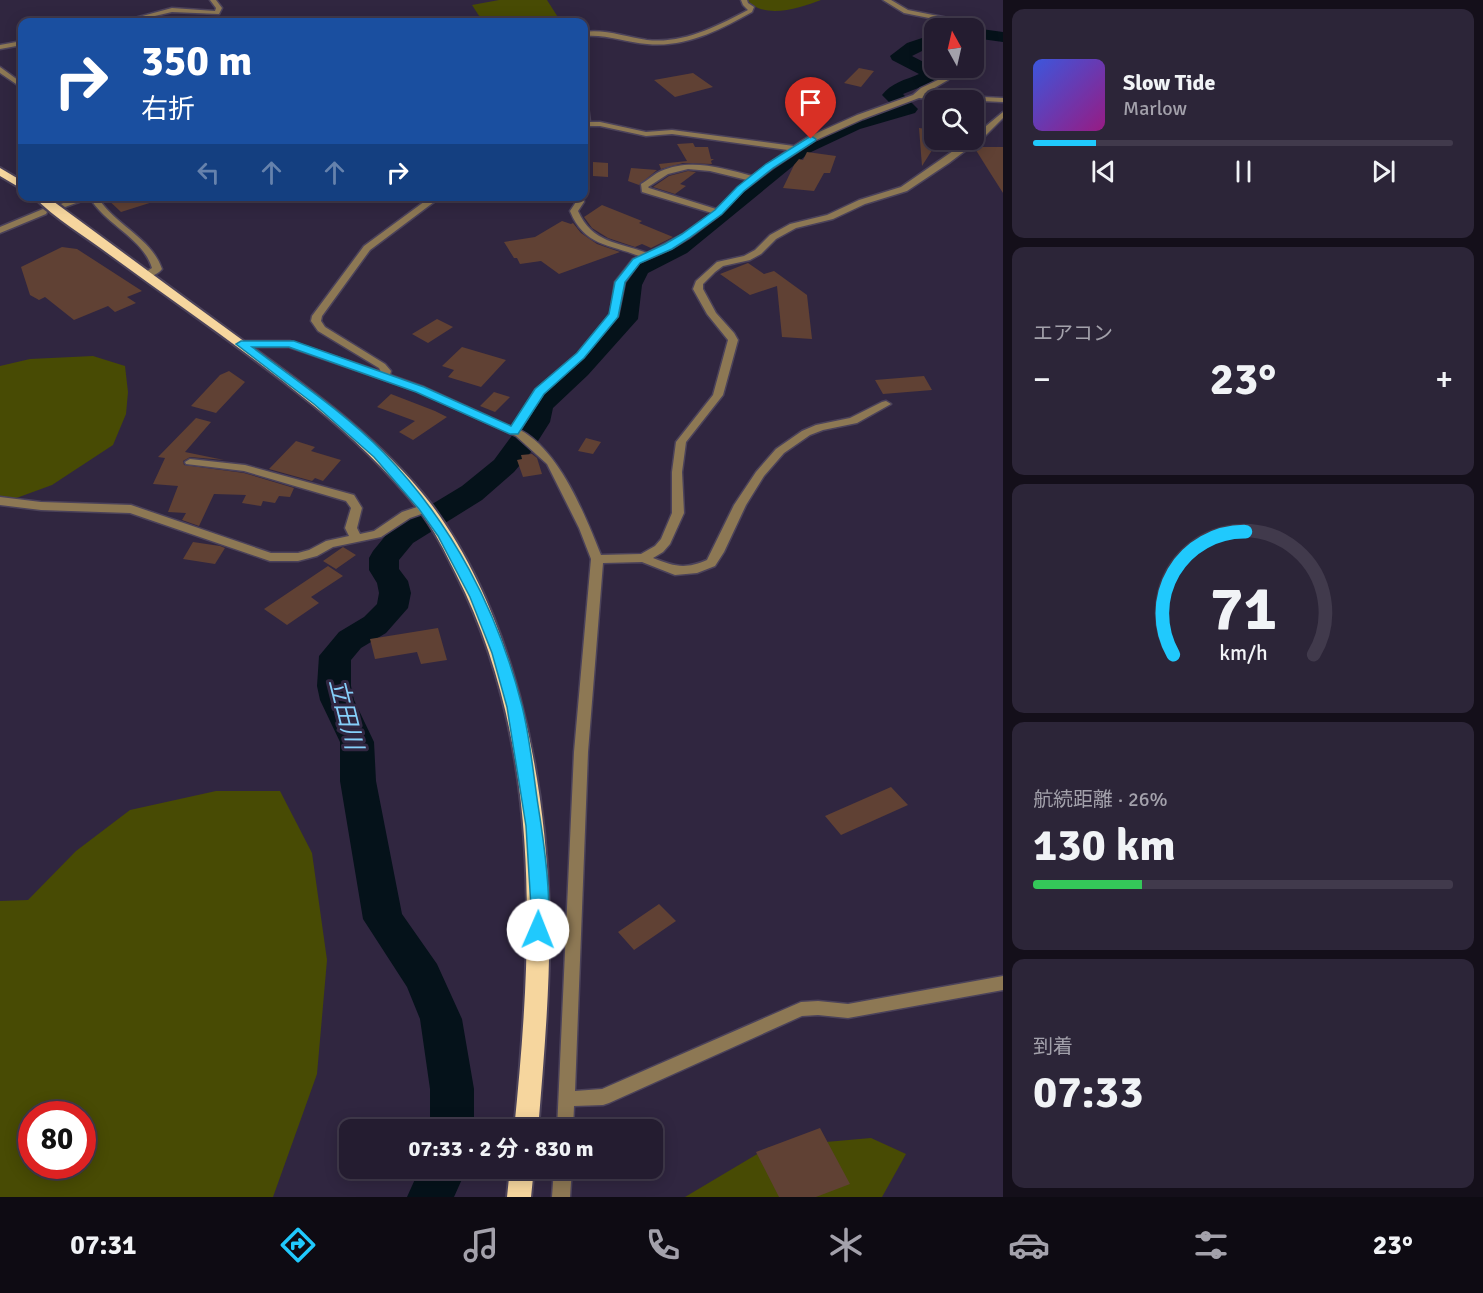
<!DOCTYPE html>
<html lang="ja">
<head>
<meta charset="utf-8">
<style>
  body { margin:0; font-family:Signika,"Noto Sans JP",sans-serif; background:#2c2538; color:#f1f3f6; height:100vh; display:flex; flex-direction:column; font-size:22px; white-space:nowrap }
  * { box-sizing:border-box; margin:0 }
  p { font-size:20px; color:#a3a1ab }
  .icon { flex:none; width:33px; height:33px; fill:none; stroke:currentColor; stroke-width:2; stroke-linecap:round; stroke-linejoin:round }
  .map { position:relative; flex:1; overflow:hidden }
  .side { display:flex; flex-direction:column; gap:9px; padding:9px; background:#140f1a; width:480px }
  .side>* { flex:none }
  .hud { position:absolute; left:18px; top:18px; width:570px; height:183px; border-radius:12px; box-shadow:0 3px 15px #0003,0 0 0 2px #413a4c; background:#1a4fa0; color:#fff; overflow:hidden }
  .needle { width:39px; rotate:352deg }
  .tools { position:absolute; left:924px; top:18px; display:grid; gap:12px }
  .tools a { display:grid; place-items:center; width:60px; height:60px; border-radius:12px; background:#241c30; box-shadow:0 3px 15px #0003,0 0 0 2px #413a4c; font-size:30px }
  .speed { position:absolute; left:18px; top:1101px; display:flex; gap:12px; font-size:30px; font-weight:700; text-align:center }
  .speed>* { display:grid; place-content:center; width:78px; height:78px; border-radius:50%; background:#241c30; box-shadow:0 3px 15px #0003,0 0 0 2px #413a4c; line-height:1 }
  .speed .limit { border:9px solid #d22; background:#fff; color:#111 }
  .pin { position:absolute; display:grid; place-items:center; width:51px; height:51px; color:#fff; margin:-62px -26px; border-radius:50% 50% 50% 0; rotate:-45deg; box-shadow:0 0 6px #0007 }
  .pin .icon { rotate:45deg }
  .me { position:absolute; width:66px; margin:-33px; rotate:1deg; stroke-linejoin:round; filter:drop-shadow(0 0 4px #0008) }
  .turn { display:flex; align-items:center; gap:21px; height:126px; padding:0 24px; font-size:27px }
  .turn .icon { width:78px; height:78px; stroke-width:2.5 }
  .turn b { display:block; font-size:42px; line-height:51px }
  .lanes { display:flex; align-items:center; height:57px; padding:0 24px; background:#0003; justify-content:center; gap:30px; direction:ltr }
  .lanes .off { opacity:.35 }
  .big { font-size:45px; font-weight:700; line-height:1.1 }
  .side .tile { flex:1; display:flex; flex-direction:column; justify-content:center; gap:9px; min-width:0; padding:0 21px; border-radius:12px; background:#2c2538 }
  .side .dial { align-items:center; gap:0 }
  .dial svg { height:156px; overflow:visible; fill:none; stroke:#413a4c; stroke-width:7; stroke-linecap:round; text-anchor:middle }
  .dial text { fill:#f1f3f6; stroke:none }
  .song { display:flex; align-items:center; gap:18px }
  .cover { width:72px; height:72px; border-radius:9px; background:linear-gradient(135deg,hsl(230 70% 55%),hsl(310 70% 35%)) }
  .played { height:6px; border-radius:3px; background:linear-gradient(90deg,#20c9fd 15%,#413a4c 15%) }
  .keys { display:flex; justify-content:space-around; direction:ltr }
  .heat { display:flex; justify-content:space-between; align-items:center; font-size:33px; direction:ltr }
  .charge { height:9px; border-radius:4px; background:linear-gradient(90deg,#34c759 26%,#413a4c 0) }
  .trip { position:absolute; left:339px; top:1119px; width:324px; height:60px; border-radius:12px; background:#241c30; box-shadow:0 3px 15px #0003,0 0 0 2px #413a4c; font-weight:700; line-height:60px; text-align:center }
  .tabs { display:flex; height:96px; justify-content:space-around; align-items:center; background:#0e0b13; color:#a3a1ab }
  .tabs .icon { width:42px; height:42px }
  .tabs .current { color:#20c9fd }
  .tabs b { font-size:27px; color:#f1f3f6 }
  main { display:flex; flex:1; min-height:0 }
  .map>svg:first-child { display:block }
</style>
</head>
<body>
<main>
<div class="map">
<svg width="1003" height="1197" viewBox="0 0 1003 1197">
  <rect width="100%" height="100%" fill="#302640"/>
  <path fill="#484b04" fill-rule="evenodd" d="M499 0H547L561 22H483L472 5Z
    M747 0H821C800 8 764 20 747 0Z
    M93 356 125 366 128 392 126 414 113 445 52 485 0 504V366L30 359Z
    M216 791H280L312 853 327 960 317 1074 273 1197H0V901L28 900 76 851 130 810ZM82 1114V1166H32V1114Z
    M871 1138 906 1154 882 1197H685L769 1147Z"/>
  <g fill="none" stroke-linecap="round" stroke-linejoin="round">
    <path fill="#05121a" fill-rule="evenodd" d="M970 28H974L1003 32V42L974 38V28Z
      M934 34V45L912 56 941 71 944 75 941 79 903 94 918 109 915 113 860 129 809 153 687 253 648 273 642 285 638 319 588 375 553 408 550 422 531 452 514 472 482 500 413 543 399 560V569L408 581 411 593 408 608 386 633 361 648 351 660V686L354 700 374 742 376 781 402 914 437 964 462 1019 474 1089V1130H430V1089L420 1019 407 987 363 919 340 781V742L320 700 317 686 319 656 339 632 364 617 377 604 379 593 377 583 369 570V558L373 551 391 529 462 486 494 460 522 422 530 399 570 363 614 317 618 285 631 264 671 243 795 145 846 121 894 107 882 95C891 83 905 80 919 74L892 60 890 56 907 43Z
      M420 1168H467L454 1197H407Z"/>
  </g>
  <path fill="#604134" d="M859 68 874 71 861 87 844 83Z
    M693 73 713 87 675 97 654 80Z
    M919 128 934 130V147L922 166Z
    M693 143 695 147H708L711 159H714L711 161 712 164 683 163 661 169 659 164 687 161 677 144Z
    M974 147H1003V193L989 171Z
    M807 152 836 156 830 173H824L814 191 783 188 794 165 799 159 803 160Z
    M593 162 608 163V177L593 176Z
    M631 168 657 170 639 185 628 181Z
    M688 171 696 172 680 184 686 186 675 194 653 187 669 176Z
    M104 196H159V200L121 212Z
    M602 205 642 221 639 223 673 237 651 248 642 244 635 247 608 238 592 228 584 217Z
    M562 221 571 224 573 223 581 233 597 244 620 252 559 274 541 261 520 264 517 258H514L504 242 535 237Z
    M62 247 77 249 142 291 127 297 136 303 115 312 108 306 74 320 45 297 39 300 30 295 21 267Z
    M748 263 764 274 774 271 807 295 812 339 782 337 777 286 750 295 720 274Z
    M437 319 453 327 428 343 412 334Z
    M462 347 506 360 481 387 448 377 454 370 442 366Z
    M229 371 245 382 216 413 191 406 220 375Z
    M924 376 932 390 883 394 875 380Z
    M494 392 510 397 495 412 480 406Z
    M391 394 435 411 447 417 413 440 399 432 415 421 377 407Z
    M196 418 211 422 185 452 224 460 190 457 183 461 184 465 244 473 294 488 290 497 279 496 275 503 263 501 261 506 242 503 246 495 214 494 199 526 182 520 186 513 168 512 178 486 153 484 165 458 158 457Z
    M586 438 601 442 593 454 578 451Z
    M296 441 315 447 311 451 341 460 323 481 315 478 312 481 269 469Z
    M532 454 537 458 542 474 523 477 517 460 522 459 521 455Z
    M193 542 220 546 225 548 215 564 183 559Z
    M343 547 356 555 336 569 323 561Z
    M328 566 343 576 311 597 319 603 287 625 264 609Z
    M438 628 447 660 421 664 417 652 375 659 370 639Z
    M891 787 908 805 841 835 825 816Z
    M659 904 676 921 634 950 618 932Z
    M820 1128 850 1184 816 1197H779L756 1152Z"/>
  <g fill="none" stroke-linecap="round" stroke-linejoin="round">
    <defs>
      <path id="minor" d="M210 0H216L222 8 219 14 172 12 129 22H120L172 8 215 11 216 8Z
        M741 0H747L748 3 754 7 752 12C720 30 685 48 647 44 625 42 606 34 584 36V32C606 29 625 37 647 40 684 44 717 26 748 10L743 5Z
        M883 0H891L908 10 948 18 960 28H953L944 21 904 13Z
        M22 41V45L0 49V45Z
        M0 67 22 83V88L0 73Z
        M935 68H942L948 74V80L924 94 1003 98V102L919 98 863 119 814 141 773 168 743 191 721 214 689 238 671 249 639 263 625 282 618 316 583 358 543 394 520 430C560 451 585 515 601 555L641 554 655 546 661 539 672 513V472L676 442 713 395 728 340 707 314 693 289 696 281 717 262 744 256 755 250 770 235 790 224 827 215 859 200 901 187 969 140H974V136L1003 112V118L986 135 949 163 907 191 865 204 833 219 796 228 776 239 761 254 750 260 723 266 715 272 703 284V289L716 313 734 333 738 340 723 395 686 442 682 472 684 513 670 544 663 552 653 558C674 566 684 570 707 560L734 505 756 472 776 449 802 431 816 425 850 418 882 402 886 401 891 404 857 423 823 430 810 435 784 453 764 476 746 505 724 552 715 566 697 573 675 575 642 562 603 563 588 752 575 1091 602 1089 801 1002 818 1001 848 1004 1003 976V990L848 1018 818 1015 802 1016 609 1103 603 1105 574 1106 573 1130H557L574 752 591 559 579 528 547 464 516 436 416 391 289 347H241L236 344 241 341H290L381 372 379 368 318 331 311 321 312 316 364 246 432 196H442L370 250 322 316 321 321 325 327 385 364 391 371 390 375 424 387 512 427 535 390 577 354 610 314 615 282 633 259 639 256C609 244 584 246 570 211L576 202 575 196H583L584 202 578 211C592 243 618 242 647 253L683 234 712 213 642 192 641 184C648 180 654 174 661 171 690 158 723 168 752 176L788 150 672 134 646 136 600 126H584V104L588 106 590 122H600L646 132 672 130 794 146 808 137 857 115 913 95 921 88 940 79V74ZM688 169 710 171 747 180 716 209 649 188 648 187 668 174Z
        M79 196H97C114 225 151 237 162 269 158 274 150 278 144 277V273L152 268C143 238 106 225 90 198L65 207 61 204Z
        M43 209 47 212 46 214 0 233V227Z
        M190 459 245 465 354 495 362 508 357 528 360 534 374 531 402 512 426 504 432 508 430 511 410 518 381 537 333 547 317 556 298 561H270L130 513 41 510 0 505V497L41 502 131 505 271 553H298L309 550 326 541 349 536 345 528 351 508 346 501 244 471 186 464 185 462Z
        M554 1168H572L570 1197H552Z"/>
      <path id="trunk" d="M0 168 22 181V189L0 176Z
        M33 196H46C113 245 179 294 245 342 311 390 381 439 431 504 513 613 545 772 549 906 551 980 544 1056 538 1130H514C533 944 543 745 456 574 445 552 434 529 419 510 388 471 351 436 313 405 248 352 178 305 110 255 85 236 55 219 33 196Z
        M510 1168H534L531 1197H507Z"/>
    </defs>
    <use href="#minor" stroke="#4b425a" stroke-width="3"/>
    <use href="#trunk" stroke="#4b425a" stroke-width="4"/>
    <use href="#minor" fill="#8d7854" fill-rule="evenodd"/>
    <use href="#trunk" fill="#f6d69e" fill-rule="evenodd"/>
  </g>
  <path fill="#20c9fd" stroke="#1583a4" stroke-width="1.5" d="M811 136 816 139 815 141 773 168 744 191 722 214 689 238 672 249 640 263 625 282 618 317 584 358 544 394 518 434H510L416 392 289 347H252C297 381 345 413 384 453 452 523 498 611 522 706 530 738 533 772 538 805 542 830 555 915 545 936L538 938 532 936 530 930 531 907 526 826 507 707 492 653 470 597 438 536 419 509 374 457 314 404 236 344 241 341H294L424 387 511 426 535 389 577 353 609 314 615 282 633 259 665 244 682 234 715 210 737 187 766 164Z"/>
  <g text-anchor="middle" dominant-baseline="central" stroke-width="6" stroke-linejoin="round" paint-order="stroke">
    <g font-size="24" font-style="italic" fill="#86cffa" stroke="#302640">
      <text transform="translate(346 714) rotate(76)">立田川</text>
    </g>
  </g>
</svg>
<div class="tools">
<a><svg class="needle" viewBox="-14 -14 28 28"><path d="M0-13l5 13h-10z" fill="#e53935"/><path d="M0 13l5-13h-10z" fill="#a3a1ab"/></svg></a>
<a><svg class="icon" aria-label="search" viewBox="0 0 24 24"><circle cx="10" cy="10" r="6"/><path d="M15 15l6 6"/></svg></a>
</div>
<div class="speed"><div class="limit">80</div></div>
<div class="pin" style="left:811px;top:139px;background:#d93025"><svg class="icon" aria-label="arrive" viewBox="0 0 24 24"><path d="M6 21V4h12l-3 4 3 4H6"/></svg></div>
<svg class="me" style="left:538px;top:930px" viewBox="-20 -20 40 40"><circle r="19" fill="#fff"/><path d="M0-13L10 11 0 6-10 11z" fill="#20c9fd"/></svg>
<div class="trip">07:33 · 2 分 · 830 m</div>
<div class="hud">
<div class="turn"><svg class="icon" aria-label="right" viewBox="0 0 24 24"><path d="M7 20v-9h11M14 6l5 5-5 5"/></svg><div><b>350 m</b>右折</div></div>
<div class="lanes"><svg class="icon off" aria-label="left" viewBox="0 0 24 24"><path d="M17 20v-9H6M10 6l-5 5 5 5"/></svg><svg class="icon off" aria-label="ahead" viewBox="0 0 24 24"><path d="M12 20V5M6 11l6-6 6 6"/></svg><svg class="icon off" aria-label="ahead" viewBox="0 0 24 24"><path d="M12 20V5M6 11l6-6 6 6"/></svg><svg class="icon" aria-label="right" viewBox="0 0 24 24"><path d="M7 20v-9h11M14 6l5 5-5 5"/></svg></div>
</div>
</div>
<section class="side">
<div class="tile">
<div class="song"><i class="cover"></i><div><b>Slow Tide</b><p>Marlow</p></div></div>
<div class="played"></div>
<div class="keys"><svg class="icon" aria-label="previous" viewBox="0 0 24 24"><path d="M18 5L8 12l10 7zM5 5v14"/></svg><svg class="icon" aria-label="pause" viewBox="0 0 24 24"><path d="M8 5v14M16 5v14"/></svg><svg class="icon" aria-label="next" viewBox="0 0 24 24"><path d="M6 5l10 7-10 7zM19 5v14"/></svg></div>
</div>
<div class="tile"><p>エアコン</p>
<div class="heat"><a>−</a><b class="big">23°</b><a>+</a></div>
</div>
<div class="tile dial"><svg viewBox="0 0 100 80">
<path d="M14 69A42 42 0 1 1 86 69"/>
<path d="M14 69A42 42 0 0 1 51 6" stroke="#20c9fd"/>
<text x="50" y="56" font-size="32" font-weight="700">71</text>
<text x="50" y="72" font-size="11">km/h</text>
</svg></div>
<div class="tile"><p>航続距離 · 26%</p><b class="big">130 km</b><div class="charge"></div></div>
<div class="tile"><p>到着</p><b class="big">07:33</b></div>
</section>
</main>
<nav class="tabs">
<b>07:31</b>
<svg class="icon current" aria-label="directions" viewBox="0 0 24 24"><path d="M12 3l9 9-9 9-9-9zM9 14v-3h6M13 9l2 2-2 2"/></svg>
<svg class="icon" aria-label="music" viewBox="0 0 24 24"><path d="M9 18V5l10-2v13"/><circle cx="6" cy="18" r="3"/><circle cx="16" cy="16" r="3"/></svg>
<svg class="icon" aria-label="phone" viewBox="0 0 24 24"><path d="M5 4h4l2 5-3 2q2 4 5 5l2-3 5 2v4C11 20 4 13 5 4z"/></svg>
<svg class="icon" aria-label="climate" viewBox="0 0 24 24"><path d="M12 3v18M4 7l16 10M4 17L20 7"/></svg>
<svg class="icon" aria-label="car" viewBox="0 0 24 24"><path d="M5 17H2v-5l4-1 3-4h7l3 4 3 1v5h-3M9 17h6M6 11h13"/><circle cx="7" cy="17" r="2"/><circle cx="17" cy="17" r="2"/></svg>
<svg class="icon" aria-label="filters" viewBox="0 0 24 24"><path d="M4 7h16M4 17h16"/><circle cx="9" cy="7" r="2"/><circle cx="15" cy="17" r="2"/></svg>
<b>23°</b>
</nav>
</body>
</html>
